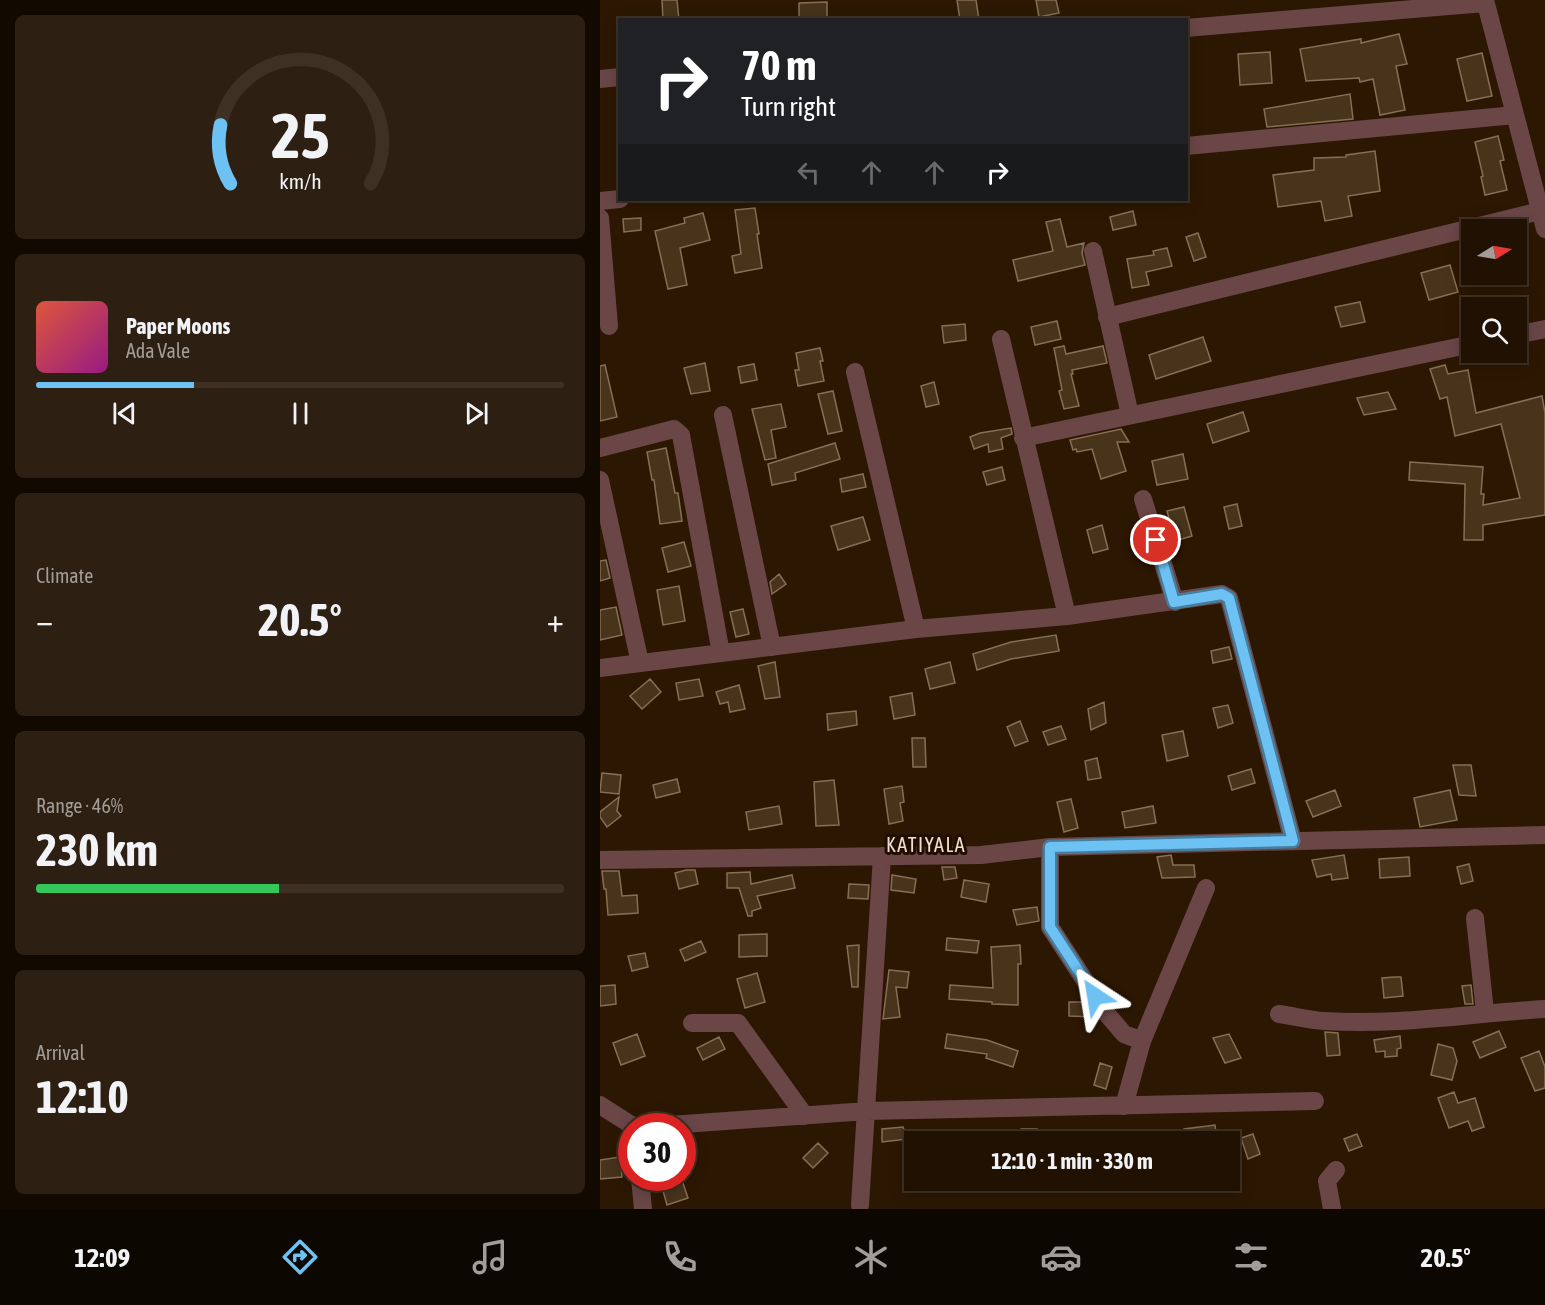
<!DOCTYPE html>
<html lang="en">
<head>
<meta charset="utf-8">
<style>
  body { margin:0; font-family:"Asap Condensed",sans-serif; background:#2d1f11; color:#f1f3f6; height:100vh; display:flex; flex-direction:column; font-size:22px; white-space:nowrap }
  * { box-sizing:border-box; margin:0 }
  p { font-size:20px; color:#a29d99 }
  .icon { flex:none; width:33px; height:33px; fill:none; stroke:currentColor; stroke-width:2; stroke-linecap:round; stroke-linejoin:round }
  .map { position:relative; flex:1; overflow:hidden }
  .drawer { display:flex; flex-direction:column; gap:15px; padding:15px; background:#120901; width:600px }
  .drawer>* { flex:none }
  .banner { position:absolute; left:18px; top:18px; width:570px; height:183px; border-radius:0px; box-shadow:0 3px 15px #0003,0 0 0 2px #3e3124; background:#202124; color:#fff; overflow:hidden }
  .needle { width:39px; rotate:79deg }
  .controls { position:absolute; left:861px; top:219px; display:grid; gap:12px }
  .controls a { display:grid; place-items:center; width:66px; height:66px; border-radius:0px; background:#211102; box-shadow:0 3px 15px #0003,0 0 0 2px #3e3124; font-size:30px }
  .speed { position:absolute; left:18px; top:1113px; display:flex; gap:12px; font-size:30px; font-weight:700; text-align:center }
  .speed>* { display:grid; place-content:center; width:78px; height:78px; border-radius:50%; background:#211102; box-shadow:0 3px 15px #0003,0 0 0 2px #3e3124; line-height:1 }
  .speed .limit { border:9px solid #d22; background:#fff; color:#111 }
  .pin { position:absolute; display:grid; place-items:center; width:51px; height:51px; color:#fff; margin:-26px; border:3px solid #fff; border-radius:50%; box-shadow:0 2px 6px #0007 }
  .me { position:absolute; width:66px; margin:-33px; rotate:327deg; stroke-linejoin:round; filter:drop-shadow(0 0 4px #0008) }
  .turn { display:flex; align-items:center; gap:21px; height:126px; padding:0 24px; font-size:27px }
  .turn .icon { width:78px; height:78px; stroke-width:2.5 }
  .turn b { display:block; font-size:42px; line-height:51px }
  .lanes { display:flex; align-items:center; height:57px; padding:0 24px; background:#0003; justify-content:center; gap:30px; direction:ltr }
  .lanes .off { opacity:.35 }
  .big { font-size:45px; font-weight:700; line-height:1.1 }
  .drawer .widget { flex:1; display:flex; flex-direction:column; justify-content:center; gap:9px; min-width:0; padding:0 21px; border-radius:9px; background:#2d1f11 }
  .drawer .dial { align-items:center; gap:0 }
  .dial svg { height:156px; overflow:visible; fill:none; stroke:#3e3124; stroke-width:7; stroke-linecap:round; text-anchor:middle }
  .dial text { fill:#f1f3f6; stroke:none }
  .song { display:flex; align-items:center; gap:18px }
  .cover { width:72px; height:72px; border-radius:9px; background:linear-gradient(135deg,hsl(10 70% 55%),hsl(310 70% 35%)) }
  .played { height:6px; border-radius:3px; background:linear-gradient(90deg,#6dc2f3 30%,#3e3124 30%) }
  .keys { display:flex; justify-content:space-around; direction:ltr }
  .heat { display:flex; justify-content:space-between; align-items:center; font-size:33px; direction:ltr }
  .charge { height:9px; border-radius:4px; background:linear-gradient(90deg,#34c759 46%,#3e3124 0) }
  .trip { position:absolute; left:304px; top:1131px; width:336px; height:60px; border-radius:0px; background:#211102; box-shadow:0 3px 15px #0003,0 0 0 2px #3e3124; font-weight:700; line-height:60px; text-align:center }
  .menu { display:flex; height:96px; justify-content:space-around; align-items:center; background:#0d0701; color:#a29d99 }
  .menu .icon { width:42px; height:42px }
  .menu .current { color:#6dc2f3 }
  .menu b { font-size:27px; color:#f1f3f6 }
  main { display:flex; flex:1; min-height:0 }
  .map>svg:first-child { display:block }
</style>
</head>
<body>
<main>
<section class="drawer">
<div class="widget dial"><svg viewBox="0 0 100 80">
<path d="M14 69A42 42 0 1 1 86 69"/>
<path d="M14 69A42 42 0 0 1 9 39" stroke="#6dc2f3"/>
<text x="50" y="56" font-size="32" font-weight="700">25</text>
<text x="50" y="72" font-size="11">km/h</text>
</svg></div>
<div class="widget">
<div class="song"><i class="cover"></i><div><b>Paper Moons</b><p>Ada Vale</p></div></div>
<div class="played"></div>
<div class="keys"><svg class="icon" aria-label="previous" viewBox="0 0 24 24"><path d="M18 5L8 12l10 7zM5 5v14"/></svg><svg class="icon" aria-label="pause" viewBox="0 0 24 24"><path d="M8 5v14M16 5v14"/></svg><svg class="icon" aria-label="next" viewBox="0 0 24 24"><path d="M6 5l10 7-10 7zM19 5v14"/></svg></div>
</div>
<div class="widget"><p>Climate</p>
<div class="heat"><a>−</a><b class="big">20.5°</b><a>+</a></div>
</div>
<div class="widget"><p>Range · 46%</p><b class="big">230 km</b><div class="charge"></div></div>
<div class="widget"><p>Arrival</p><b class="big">12:10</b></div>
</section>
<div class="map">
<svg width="945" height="1209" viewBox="0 0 945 1209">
  <rect width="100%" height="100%" fill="#2c1702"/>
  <path fill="#48331b" stroke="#876f56" stroke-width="1.5" d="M62 0H77L79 20H63Z
    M357 0H376L379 20H360Z
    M436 0H456L459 13 439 17Z
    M227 2V20H199V3Z
    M799 34 807 64 796 66 805 110 780 115 773 79 760 82 759 78 706 81 700 49 761 39V43Z
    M670 52 672 83 640 85 638 54Z
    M882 53 892 96 867 101 857 59Z
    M750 94 753 119 667 127 664 109Z
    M898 136 904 160 900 161 907 190 885 195 881 177 883 176 875 142Z
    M775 151 780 191 748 196 752 216 725 221 721 201 678 207 673 175 714 170V158L746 157V155Z
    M155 208 159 234H157L162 268 135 273 132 256 141 254 135 210Z
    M533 211 536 225 513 230 510 217Z
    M103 213 110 240 80 248 87 285 68 289 55 231 85 223 84 218Z
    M41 218V230L24 232 23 219Z
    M460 219 467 247 484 243 482 253 485 265 418 281 413 260 453 251 446 222Z
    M598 233 606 257 594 261 586 237Z
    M567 248 572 266 546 272 549 285 532 288 527 259 554 255 553 251Z
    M850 265 858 292 829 300 821 273Z
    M760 302 765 322 741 327 735 307Z
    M457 321 461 339 435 345 431 327Z
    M365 324 366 340 344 343 342 326Z
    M603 337 611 361 556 379 549 355Z
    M464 346 466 354 503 346 507 363 472 370 473 374H471L479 406 464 409 459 391 462 390 454 348Z
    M220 348 223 361H220L224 381 198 386 195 370H199L196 353Z
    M105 363 110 391 91 394 84 368Z
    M154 364 157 380 141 383 138 367Z
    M5 365 17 417 0 421V366Z
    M845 365 848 374 868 370 876 413 942 396 945 413V515L883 525V540H864L865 484 809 480 810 462 883 467 881 494H884L883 505 920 498 901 424 855 436 847 397 840 399 830 369Z
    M334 382 339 404 326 407 321 386Z
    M233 391 242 431 228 434 218 394Z
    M788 392 796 409 764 415 757 398Z
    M181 404 186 427 171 430 176 458 165 460 152 409Z
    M643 412 649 431 613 443 607 424Z
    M411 428 412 434 401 438 403 449 389 452 388 444 374 449 370 437 380 433Z
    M521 429 529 442H517L526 471 501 479 492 449 477 452 476 449 473 450 470 440Z
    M235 443 240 459 195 473 196 480 172 485 168 464Z
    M66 448 75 493H78L82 521 60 524 54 480H52L47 452Z
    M583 454 588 479 557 485 552 461Z
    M402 467 405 480 387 485 383 472Z
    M263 474 266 487 242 492 240 479Z
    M637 504 642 526 629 529 624 507Z
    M584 507 592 536 575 541 567 511Z
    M263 517 270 540 238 550 231 526Z
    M502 525 508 549 493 553 487 530Z
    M84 542 91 566 68 572 62 548Z
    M6 560 10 578 0 581V561Z
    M179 574 186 584 172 594 170 582Z
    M79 586 85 621 63 625 57 590Z
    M16 607 22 635 0 640V610Z
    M143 609 149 634 136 637 130 612Z
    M456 635 459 651 411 659 377 670 373 654 411 642Z
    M629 647 632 659 613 663 611 651Z
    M175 662 180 697 165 699 158 666Z
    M350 662 355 683 330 689 325 669Z
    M50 679 61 692 42 709 30 696Z
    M99 679 103 696 79 700 76 683Z
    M139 685 145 709 130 712 128 702 120 704 116 692Z
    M312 693 315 715 294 719 290 697Z
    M504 702 506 723 491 730 488 709Z
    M628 705 633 723 618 728 613 708Z
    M256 711 257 725 228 730 227 714Z
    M420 721 428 741 415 746 407 727Z
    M461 726 466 739 448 745 443 732Z
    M583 731 588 756 567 761 562 735Z
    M312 738H325L326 767H313Z
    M497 758 501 778 488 780 485 761Z
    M853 765H871L876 796 859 795Z
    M651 769 655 783 632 790 628 776Z
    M2 773 21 775 19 794 0 792Z
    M77 779 80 792 56 798 53 785Z
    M234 780 239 825 216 826 214 782Z
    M302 786 304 802 300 803 303 821 289 824 284 789Z
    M735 790 741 806 713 817 706 801Z
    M850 790 857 820 820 827 814 798Z
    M19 797 17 811 21 816 7 827 0 817V812Z
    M471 799 478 828 464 832 457 802Z
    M179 806 182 824 149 830 146 812Z
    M553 806 556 823 525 828 522 812Z
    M571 855 573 865H594L595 877 562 878 557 857Z
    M744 855 748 878 732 880 731 874 717 877 712 860Z
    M809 857 810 876 780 878 779 859Z
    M869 864 873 881 861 884 857 867Z
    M342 867H355L357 878 344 880Z
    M86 870H95L98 884 79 889 75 873Z
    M2 871H19L22 896 37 895 38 913 8 915 6 889H4Z
    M150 872 151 884 192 875 195 888 157 896 161 908 152 911V916H148L139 888H127V873Z
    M292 875 316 879 314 893 291 890Z
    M364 880 389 884 386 902 361 897Z
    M249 884 269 885 268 899 248 898Z
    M437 907 439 921 417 925 413 910Z
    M167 934V956L139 957V935Z
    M347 938 379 941 377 953 346 950Z
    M101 941 106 952 85 961 80 950Z
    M259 945 258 987H252L247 946Z
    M420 945 421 964H418V1005L392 1004V1002L349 999 350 985 393 988 391 947Z
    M45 953 48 967 32 971 28 956Z
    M289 970 309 972 307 988 296 987 300 1017 283 1019Z
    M157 973 165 1002 145 1008 137 979Z
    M795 977H801L803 996 784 998 782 978Z
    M15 985 16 1004 0 1006V986Z
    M871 985 873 1004H865L862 986Z
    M469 1002H486L495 1017 469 1016Z
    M899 1031 906 1047 880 1058 873 1042Z
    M725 1032 738 1033 740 1055 727 1056Z
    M37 1034 45 1056 21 1065 13 1043Z
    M347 1034 387 1040 418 1051 413 1067 386 1058 387 1054 345 1048Z
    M629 1034 641 1058 625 1063 613 1038Z
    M800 1036 801 1048 797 1049V1056L785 1057V1051L776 1052 774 1040Z
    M119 1037 125 1049 103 1060 97 1048Z
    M838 1044 853 1048 857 1061 852 1080 831 1075Z
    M939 1051 945 1067V1088L935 1091 921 1058Z
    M500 1063 512 1067 506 1089 494 1085Z
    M854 1092 858 1103 875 1098 884 1127 872 1131 868 1121 849 1128 838 1098Z
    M615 1125 617 1142H586L584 1129Z
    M303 1127 307 1139 282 1142V1129Z
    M421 1129H437V1141H421Z
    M653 1134 660 1154 648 1159 641 1138Z
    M757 1134 762 1146 749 1151 744 1139Z
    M218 1143 228 1153 213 1168 203 1158Z
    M20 1157 22 1177 0 1179V1160Z
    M82 1180 88 1198 67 1205 62 1187Z"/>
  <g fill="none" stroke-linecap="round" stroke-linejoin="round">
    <path stroke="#6a4647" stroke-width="18" d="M885 0 945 229
      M586 28 885 3
      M0 79 20 77
      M586 146 915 115
      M0 201 20 199
      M0 218 9 326
      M493 251 530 415
      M507 317 940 211
      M916 335 945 329
      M401 339 467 616
      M255 372 316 629
      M123 415 172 647
      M423 438 872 344
      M0 448 74 429 81 435 121 653
      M0 480 40 663
      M543 499 575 602
      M0 668 316 629 467 616 622 594 629 598 693 841
      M450 847V927L506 1013 524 1034 542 1041 524 1106
      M0 860 381 855 450 847 945 835
      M875 918 885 1012
      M679 1014C694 1016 709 1020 724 1021 798 1026 872 1013 945 1009
      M92 1023H138L205 1116
      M542 1041 606 888
      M0 1105 33 1126
      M56 1126 267 1111 715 1101
      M40 1178 43 1209
      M260 1205 282 856
      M732 1209 727 1181 736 1170"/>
  </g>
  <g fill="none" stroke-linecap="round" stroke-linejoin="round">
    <defs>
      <path id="route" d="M495 996 450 927V847L693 841 629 598 622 594 574 602 556 540"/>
    </defs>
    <use href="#route" stroke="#477e9e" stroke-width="15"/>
    <use href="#route" stroke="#6dc2f3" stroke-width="10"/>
  </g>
  <g text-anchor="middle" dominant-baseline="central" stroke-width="6" stroke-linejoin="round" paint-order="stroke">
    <g font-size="20" letter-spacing="1.5" fill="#eddfd1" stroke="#210e00">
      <text x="326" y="844">KATIYALA</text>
    </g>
  </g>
</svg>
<div class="controls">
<a><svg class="needle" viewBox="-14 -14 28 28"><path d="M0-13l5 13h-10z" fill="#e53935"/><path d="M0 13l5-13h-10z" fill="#a29d99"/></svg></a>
<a><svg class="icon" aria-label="search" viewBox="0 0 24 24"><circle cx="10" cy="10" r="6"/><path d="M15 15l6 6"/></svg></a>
</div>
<div class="speed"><div class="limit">30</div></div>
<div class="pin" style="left:556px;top:540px;background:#d93025"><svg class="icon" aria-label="arrive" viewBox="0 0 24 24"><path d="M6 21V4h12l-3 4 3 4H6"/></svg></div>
<svg class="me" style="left:495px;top:996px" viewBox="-20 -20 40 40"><path d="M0-17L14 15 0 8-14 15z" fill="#6dc2f3" stroke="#fff" stroke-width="4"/></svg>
<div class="trip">12:10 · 1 min · 330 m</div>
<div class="banner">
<div class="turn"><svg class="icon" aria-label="right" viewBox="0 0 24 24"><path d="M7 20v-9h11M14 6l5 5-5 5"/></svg><div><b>70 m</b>Turn right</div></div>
<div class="lanes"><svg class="icon off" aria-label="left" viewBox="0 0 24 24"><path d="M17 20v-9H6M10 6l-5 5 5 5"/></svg><svg class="icon off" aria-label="ahead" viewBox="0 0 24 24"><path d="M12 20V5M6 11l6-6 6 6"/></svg><svg class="icon off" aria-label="ahead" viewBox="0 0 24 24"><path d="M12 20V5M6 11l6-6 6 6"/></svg><svg class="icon" aria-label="right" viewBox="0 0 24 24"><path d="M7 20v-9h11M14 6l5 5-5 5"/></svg></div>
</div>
</div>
</main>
<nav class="menu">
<b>12:09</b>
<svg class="icon current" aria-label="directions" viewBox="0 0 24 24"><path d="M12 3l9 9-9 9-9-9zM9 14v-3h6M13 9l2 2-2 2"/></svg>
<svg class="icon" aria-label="music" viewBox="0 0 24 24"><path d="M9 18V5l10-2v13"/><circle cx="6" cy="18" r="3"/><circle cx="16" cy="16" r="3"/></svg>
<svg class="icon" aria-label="phone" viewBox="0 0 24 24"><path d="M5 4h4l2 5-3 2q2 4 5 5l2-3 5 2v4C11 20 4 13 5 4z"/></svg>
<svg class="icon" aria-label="climate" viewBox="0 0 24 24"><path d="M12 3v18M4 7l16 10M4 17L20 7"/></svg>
<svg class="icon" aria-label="car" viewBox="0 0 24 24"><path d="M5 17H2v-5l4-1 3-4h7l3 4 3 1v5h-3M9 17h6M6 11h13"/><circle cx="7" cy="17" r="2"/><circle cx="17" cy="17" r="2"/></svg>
<svg class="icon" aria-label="filters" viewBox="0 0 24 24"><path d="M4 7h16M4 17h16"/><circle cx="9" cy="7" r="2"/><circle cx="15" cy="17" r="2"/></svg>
<b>20.5°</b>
</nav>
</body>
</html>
